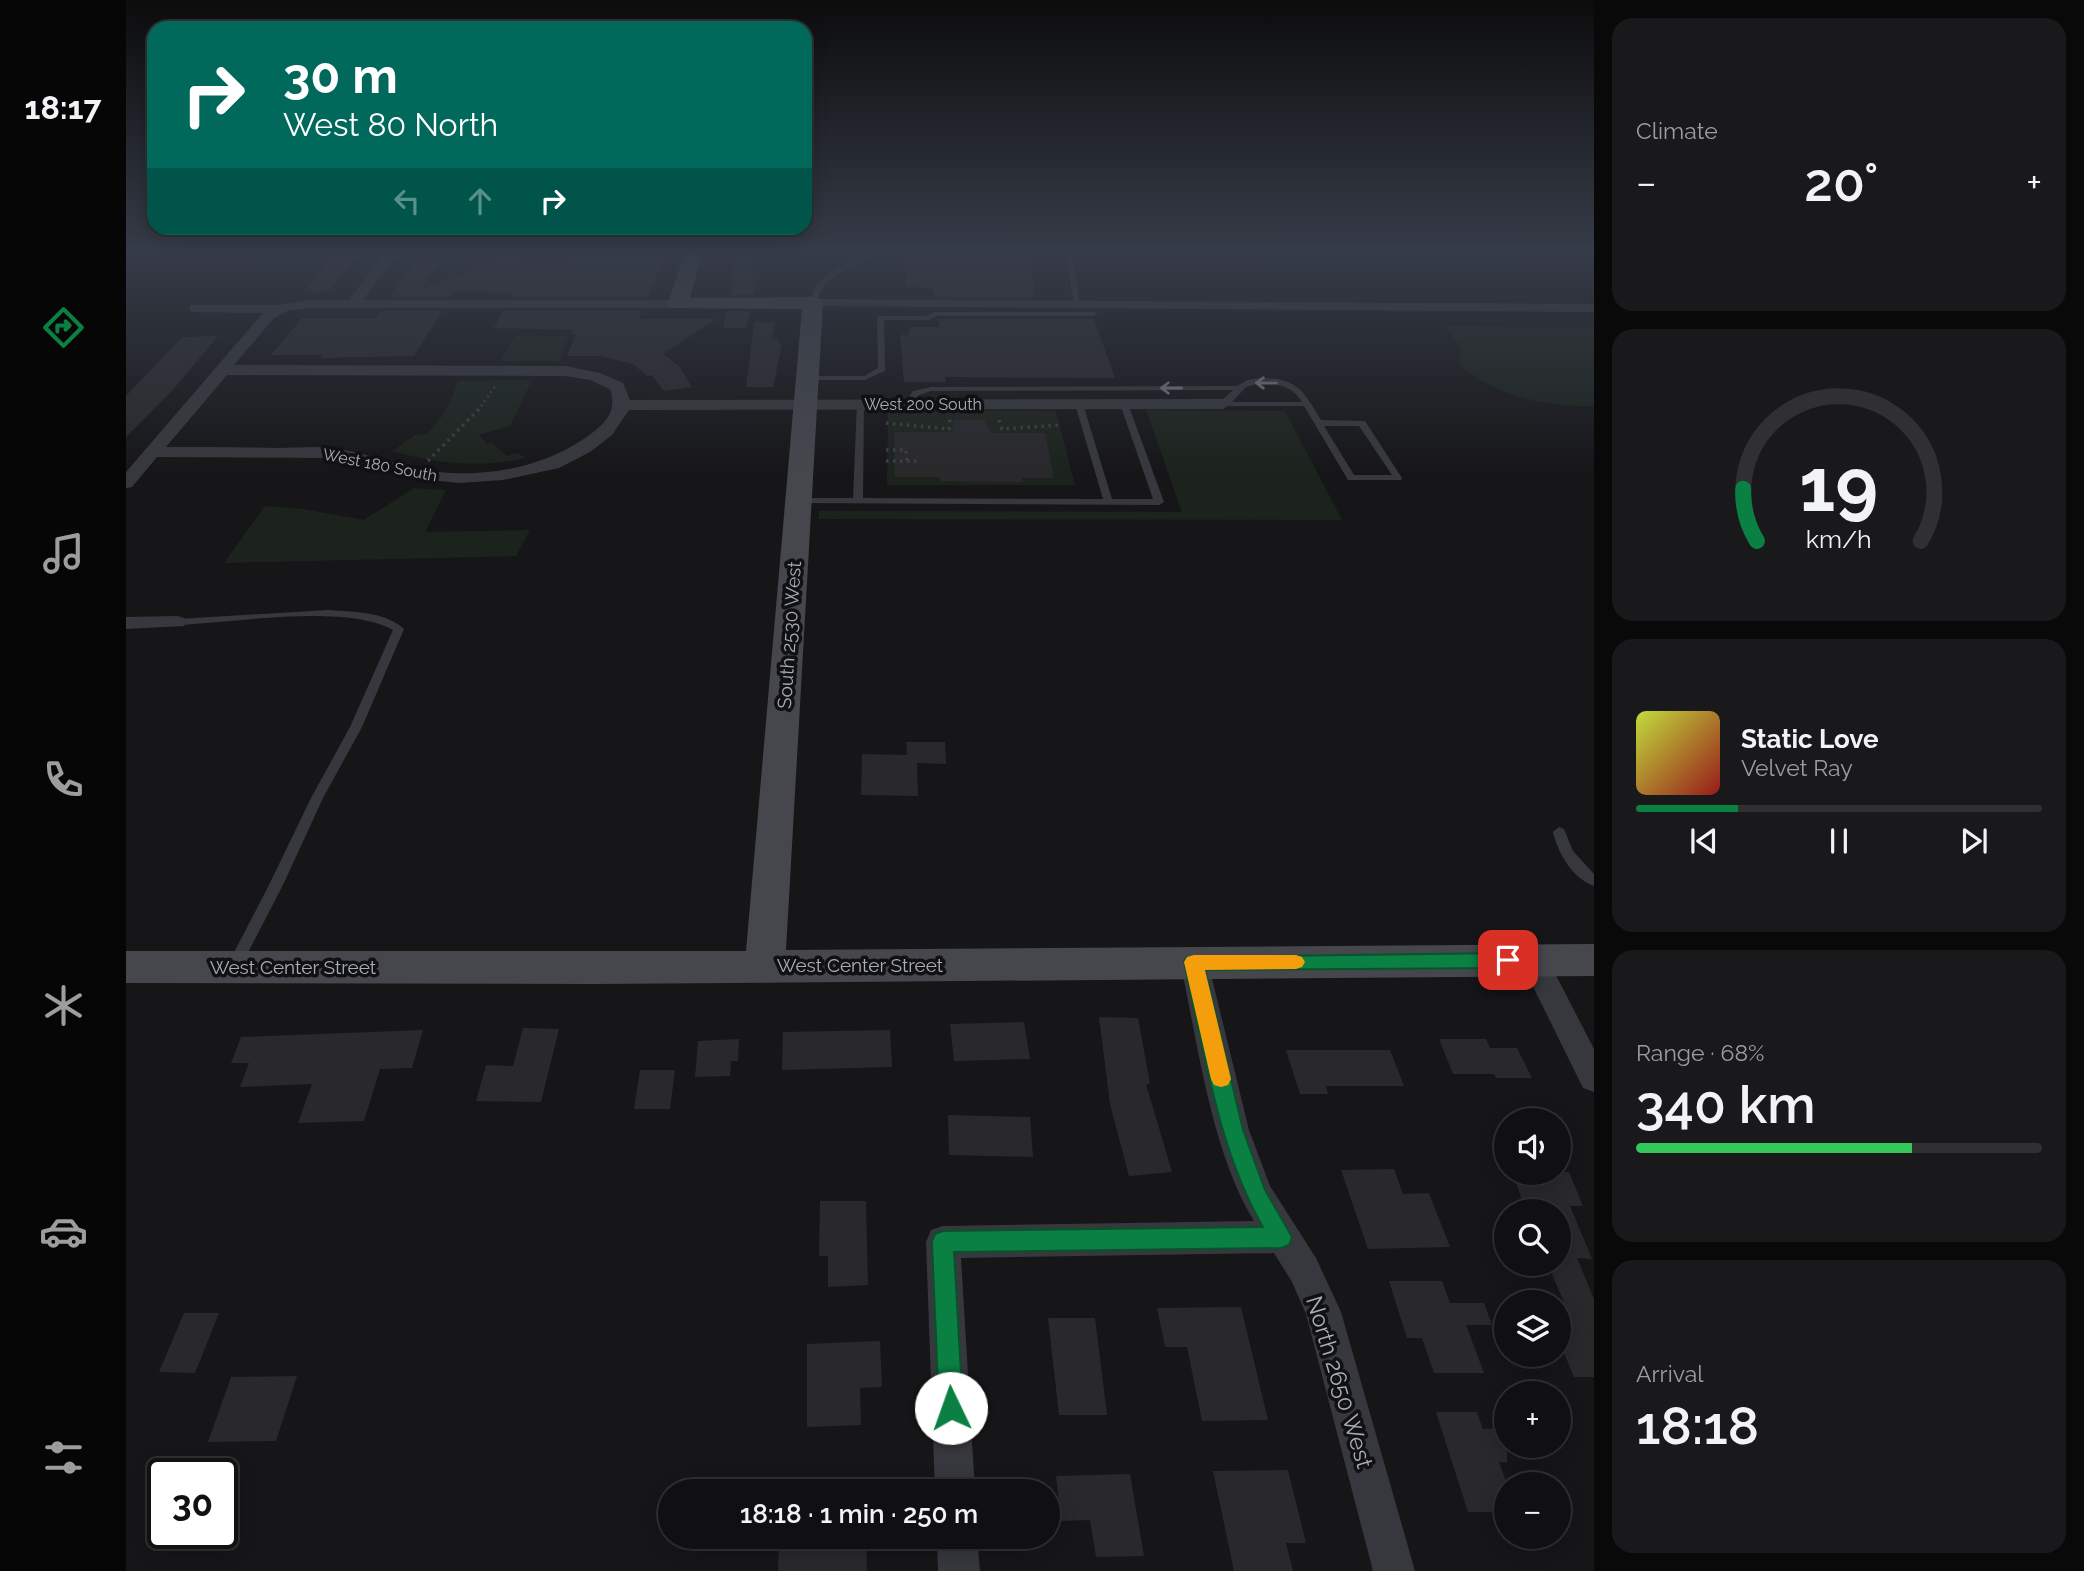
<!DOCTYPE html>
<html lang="en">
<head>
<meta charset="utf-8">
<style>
  body { margin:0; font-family:Raleway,sans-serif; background:#19191b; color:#f1f3f6; height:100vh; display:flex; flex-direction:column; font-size:26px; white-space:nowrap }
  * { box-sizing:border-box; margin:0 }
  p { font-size:23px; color:#9c9d9f }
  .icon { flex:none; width:38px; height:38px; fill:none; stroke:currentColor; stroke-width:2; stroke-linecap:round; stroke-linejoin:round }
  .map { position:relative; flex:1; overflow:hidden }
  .sheet { display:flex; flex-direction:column; gap:18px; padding:18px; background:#09090a; width:490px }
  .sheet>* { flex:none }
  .guide { position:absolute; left:21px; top:21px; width:665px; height:214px; border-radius:21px; box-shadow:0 4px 18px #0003,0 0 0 2px #303032; background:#00695c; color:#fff; overflow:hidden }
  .tools { position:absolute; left:1368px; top:1108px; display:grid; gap:14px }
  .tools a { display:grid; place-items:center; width:77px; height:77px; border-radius:50%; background:#101012; box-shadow:0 4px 18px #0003,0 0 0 2px #303032; font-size:35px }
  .speed { position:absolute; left:21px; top:1458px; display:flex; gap:14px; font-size:35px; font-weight:700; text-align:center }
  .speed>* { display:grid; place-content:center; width:91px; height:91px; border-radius:50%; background:#101012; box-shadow:0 4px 18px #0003,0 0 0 2px #303032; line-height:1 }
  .speed .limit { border:4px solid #111; border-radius:10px; background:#fff; color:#111 }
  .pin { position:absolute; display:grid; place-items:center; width:60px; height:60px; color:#fff; margin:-30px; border-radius:14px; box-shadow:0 4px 10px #0006 }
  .me { position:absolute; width:77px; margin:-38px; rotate:357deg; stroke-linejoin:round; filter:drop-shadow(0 0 5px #0008) }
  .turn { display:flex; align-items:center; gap:24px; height:147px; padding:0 21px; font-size:32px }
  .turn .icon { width:91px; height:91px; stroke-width:2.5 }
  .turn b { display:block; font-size:49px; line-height:60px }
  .lanes { display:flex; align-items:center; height:66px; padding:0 21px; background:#0003; justify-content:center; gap:35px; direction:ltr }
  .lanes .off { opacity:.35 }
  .big { font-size:52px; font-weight:600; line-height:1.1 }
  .sheet .widget { flex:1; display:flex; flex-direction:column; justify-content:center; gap:10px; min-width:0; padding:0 24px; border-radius:21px; background:#19191b }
  .sheet .dial { align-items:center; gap:0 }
  .dial svg { height:182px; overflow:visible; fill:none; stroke:#303032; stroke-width:7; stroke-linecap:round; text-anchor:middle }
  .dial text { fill:#f1f3f6; stroke:none }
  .song { display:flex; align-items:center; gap:21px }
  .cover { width:84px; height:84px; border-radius:10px; background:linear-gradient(135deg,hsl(70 70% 55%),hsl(0 70% 35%)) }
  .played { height:7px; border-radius:4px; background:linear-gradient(90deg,#0b8043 25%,#303032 25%) }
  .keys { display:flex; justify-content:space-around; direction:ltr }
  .heat { display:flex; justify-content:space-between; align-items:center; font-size:38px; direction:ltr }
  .charge { height:10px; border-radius:5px; background:linear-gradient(90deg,#34c759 68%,#303032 0) }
  .trip { position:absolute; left:532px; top:1479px; width:402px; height:70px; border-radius:35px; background:#101012; box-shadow:0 4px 18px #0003,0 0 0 2px #303032; font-weight:600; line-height:70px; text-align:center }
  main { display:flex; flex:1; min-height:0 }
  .tab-bar { display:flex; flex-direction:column; width:126px; justify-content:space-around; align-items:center; background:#060607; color:#9c9d9f }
  .tab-bar .icon { width:49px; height:49px }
  .tab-bar .on { color:#0b8043 }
  .tab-bar b { font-size:32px; color:#f1f3f6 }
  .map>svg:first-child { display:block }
</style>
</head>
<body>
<main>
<nav class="tab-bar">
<b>18:17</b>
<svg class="icon on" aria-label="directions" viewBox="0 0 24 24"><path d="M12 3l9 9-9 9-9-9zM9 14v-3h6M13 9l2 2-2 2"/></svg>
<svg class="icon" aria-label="music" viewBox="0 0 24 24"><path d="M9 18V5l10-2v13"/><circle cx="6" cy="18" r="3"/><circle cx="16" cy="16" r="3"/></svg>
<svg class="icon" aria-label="phone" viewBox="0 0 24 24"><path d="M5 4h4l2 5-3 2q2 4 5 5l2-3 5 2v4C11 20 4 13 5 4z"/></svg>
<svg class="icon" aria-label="climate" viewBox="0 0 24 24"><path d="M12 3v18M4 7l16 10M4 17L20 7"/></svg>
<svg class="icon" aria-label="car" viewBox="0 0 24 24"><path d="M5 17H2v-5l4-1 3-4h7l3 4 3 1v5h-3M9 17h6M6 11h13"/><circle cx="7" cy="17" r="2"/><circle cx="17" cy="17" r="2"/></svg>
<svg class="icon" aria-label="filters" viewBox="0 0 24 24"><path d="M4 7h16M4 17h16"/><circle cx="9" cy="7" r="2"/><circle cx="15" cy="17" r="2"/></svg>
</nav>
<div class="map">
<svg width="1468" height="1571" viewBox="0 0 1468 1571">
  <rect width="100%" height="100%" fill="#161618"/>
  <path fill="#1c231d" d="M1319 326 1468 327V406C1417 407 1373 396 1333 365L1335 348Z
    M389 336H443L434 361H374Z
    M406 380 384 426 353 435 361 444 366 443 381 456 392 453 399 458C352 468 311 464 266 451L289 435 300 434C317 418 325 403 332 381Z
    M762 410 930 411 949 485H761Z
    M1020 410 1159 411 1216 520 693 519V511L1056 512Z
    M288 488 320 490 299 532 404 530 390 556 98 563 139 506 177 509 238 520Z"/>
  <path fill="#29292c" d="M208 253H234L203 291 178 292Z
    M459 253H540L521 297H384L387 292 340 291H329L325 297H264L290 260H315L295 290 381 256 418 267Z
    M611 253H630L625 277H631L627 295H605L608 282H604Z
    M779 253H903L909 298 808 297 806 288 780 287Z
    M255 311H316L288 356 194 358 196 355H145L176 318H250Z
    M377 311H516L513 319H590L537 354 553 366 566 387 538 391 526 375 521 376 507 364 475 356H441L450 334H445L447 330 368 328Z
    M601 311H624L620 328H597Z
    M812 319H968L989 378 819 377 820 382H778L774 335H782L783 327H814Z
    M628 322H649L646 339H653V344H656L647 387H620Z
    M92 336 45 392 0 437V396L56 337Z
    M827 420H858L866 433H919L928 478H896L897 482 814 481 813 477H769L768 432H826Z
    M780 742H819L820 764 791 763 792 796 735 795 736 754 781 755Z
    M973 1017 1012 1018 1024 1084H1020L1046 1172 1003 1176 984 1104Z
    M898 1022 904 1059 828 1061 824 1024Z
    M397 1028 433 1029 415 1102 350 1101 360 1065 387 1066Z
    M297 1030 286 1068 254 1069 238 1121 172 1123 186 1084 114 1087 123 1063H105L115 1037Z
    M764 1030 766 1067 656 1070 657 1032Z
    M613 1039 612 1061H605L604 1076 569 1077 572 1041Z
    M1313 1039H1360L1364 1048H1391L1406 1078H1370L1368 1074H1327Z
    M1160 1050H1264L1278 1086H1200L1202 1094H1174Z
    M514 1070H549L544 1109H508Z
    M822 1115 904 1117 907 1157 823 1155Z
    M1268 1169 1277 1194 1303 1193 1324 1247 1242 1249 1215 1170Z
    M1386 1172H1443L1457 1206H1444L1466 1259 1451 1258 1468 1299V1377H1448L1433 1341V1302H1438L1422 1265 1433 1266V1211H1400Z
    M694 1201H740L742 1285 702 1287V1256H693Z
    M1263 1281H1316L1324 1303H1358L1366 1325H1340L1358 1373H1308L1296 1338H1281Z
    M1115 1307 1142 1420 1076 1421 1061 1347H1039L1031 1308Z
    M58 1313H93L69 1373 33 1372Z
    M922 1318H969L981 1415H933Z
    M754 1341 756 1387 734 1388 735 1425 681 1427V1344Z
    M171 1376 150 1441 82 1442 105 1377Z
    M1310 1412H1351L1357 1429 1381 1428V1462H1373L1381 1484V1512H1342Z
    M1162 1470 1180 1543H1160L1167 1571H1108L1087 1471Z
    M1004 1474 1018 1556 970 1557 964 1520 935 1521 930 1476Z
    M653 1536H740L741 1571H652Z"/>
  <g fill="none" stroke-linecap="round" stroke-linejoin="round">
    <path stroke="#3d3f44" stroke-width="2.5" stroke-dasharray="2 3.5" stroke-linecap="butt" d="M352 411 370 385"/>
    <path stroke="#3d3f44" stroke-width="3.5" stroke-dasharray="2.5 4.5" stroke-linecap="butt" d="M873 420 876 429 935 425
      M760 423 823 429 824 417
      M760 450H780L781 461
      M302 461 353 409
      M760 461H791"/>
    <path fill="#37383d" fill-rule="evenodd" d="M743 253H751C724 272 703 268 689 304H685C684 275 721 264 743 253Z
      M940 253H946L954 306 948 305Z
      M808 312H968L972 314 968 316H810L803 320H758L759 371 739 380H682L678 378 682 376H738L752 368 751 316H801Z
      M1134 378C1172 378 1177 391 1195 420L1239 421 1276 478 1275 480H1222L1178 406H1094V402L1107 390 805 391 793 395 785 406 778 404 787 391 805 387 1111 386 1122 380ZM1134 383C1151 383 1167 386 1176 402H1106L1120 387ZM1198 426H1233L1266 475H1228Z
      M731 402 738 404 737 498 977 499 949 404 953 402 957 404 986 499H1027L994 404 998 402 1002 404 1038 502 1033 505 670 503 668 501 673 498H727Z
      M202 610C227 612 258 611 278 629L236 727 197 798 157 885 115 966 113 970 108 972 103 970 101 966 143 885 185 798 224 727 267 630C218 603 108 623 51 625L46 622 51 619Z
      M1433 827 1438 829 1447 851 1468 874V886C1446 878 1432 853 1427 832Z"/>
    <path fill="#37383d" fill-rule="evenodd" d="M258 253H272L237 300H552L559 304 552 308H183L161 311 148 318 108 365 440 366 474 373 497 383 504 400 1097 399 1105 404 1097 409 503 410 486 435 464 452 433 468 377 480 334 483 292 479 206 458 31 457 6 487 0 488V472L137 313 69 312 64 311V305H151L183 300H223ZM101 375 440 376 464 380 484 389C491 409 482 421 466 433 418 470 348 481 288 468 261 462 233 451 205 448 188 446 169 448 152 448 115 447 77 447 40 447Z
      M687 299 1468 304V312L682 306V300Z
      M51 616 58 618 61 622 58 626 0 629V617Z
      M1408 949 1418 952 1468 1049V1092L1457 1088 1394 960 1398 952Z
      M1068 951 1078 954 1082 962 1123 1130 1144 1186 1190 1258 1215 1312 1289 1571H1247L1180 1314 1166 1282 1148 1253 835 1258 849 1491H809L800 1242 805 1230 817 1226 1128 1221C1085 1151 1072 1043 1054 962L1058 954Z
      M811 1536H851L854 1571H812Z"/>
    <path fill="#45474d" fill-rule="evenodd" d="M558 253H576L564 298 687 297 694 299 697 303 660 950 1468 944V976L469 984 0 983V951H620L676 309 545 308 542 304Z"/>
  </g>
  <defs><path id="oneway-shaft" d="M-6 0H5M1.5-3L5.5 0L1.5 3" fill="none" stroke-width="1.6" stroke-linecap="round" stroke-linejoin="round" transform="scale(1.75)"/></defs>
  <g stroke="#757881">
    <use href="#oneway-shaft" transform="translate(1140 383) rotate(-179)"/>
    <use href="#oneway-shaft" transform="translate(1045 388) rotate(180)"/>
  </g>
  <linearGradient id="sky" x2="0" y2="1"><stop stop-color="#0c0c0d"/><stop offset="0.53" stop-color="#363c48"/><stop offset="1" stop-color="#363c48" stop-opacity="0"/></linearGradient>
  <rect width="1468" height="473" fill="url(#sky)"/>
  <path fill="#0b8043" stroke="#07532c" stroke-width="2" d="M1382 953 1388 955 1391 960 1388 966 1382 968 1079 970 1117 1130 1139 1190 1166 1237 1163 1245 1155 1248 828 1252 837 1408 834 1417 825 1420 816 1417 813 1408 806 1242 809 1234 817 1231 1137 1227C1091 1147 1079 1051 1058 962L1061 957Z"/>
  <path fill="#f59e0b" d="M1068 955H1170L1176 957 1179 962 1176 967 1170 969 1079 970 1105 1079 1102 1085 1095 1087 1088 1085 1085 1079 1058 962 1061 957Z"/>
  <g text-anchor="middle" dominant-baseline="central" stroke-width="7" stroke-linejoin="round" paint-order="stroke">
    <g font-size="16" fill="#a8adb8" stroke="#111113">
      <text x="797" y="404">West 200 South</text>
      <text transform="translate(254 465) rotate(11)">West 180 South</text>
    </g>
    <g font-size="19" fill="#a8adb8" stroke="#111113">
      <text transform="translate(663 635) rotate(-86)">South 2530 West</text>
      <text x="734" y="965">West Center Street</text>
      <text x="167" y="967">West Center Street</text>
    </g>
    <g font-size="23" fill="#a8adb8" stroke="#111113">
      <text transform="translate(1214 1382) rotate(73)">North 2650 West</text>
    </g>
  </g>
</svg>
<div class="tools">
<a><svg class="icon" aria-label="sound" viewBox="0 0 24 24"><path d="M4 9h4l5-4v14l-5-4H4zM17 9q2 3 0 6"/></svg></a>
<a><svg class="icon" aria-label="search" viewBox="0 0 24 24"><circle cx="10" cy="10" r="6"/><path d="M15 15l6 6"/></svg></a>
<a><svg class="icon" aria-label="layers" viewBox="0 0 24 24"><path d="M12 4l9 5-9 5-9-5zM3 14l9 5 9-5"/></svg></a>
<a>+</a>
<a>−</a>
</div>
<div class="speed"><div class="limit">30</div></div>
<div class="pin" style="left:1382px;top:960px;background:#d93025"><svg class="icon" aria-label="arrive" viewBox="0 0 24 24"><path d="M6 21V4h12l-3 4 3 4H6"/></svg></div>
<svg class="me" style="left:825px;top:1408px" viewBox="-20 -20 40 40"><circle r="19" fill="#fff"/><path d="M0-13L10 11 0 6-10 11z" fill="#0b8043"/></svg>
<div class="trip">18:18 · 1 min · 250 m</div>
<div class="guide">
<div class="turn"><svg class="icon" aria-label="right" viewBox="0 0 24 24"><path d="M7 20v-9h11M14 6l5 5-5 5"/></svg><div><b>30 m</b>West 80 North</div></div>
<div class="lanes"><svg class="icon off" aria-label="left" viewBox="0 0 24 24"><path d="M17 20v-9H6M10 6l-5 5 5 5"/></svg><svg class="icon off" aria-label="ahead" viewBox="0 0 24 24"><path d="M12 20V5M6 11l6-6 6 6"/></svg><svg class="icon" aria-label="right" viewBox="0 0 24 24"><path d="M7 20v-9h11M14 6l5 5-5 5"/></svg></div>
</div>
</div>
<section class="sheet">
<div class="widget"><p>Climate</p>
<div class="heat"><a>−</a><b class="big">20°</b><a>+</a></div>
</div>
<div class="widget dial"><svg viewBox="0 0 100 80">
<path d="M14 69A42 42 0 1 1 86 69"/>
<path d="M14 69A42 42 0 0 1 8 46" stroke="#0b8043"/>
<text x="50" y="56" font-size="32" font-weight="700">19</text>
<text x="50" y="72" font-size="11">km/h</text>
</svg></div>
<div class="widget">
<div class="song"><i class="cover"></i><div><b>Static Love</b><p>Velvet Ray</p></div></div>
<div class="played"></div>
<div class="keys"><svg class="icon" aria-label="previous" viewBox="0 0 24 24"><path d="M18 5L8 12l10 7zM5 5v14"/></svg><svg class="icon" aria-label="pause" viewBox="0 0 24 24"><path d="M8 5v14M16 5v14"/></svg><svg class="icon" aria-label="next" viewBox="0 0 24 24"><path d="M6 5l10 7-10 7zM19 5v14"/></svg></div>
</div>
<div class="widget"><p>Range · 68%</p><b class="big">340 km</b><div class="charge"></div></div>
<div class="widget"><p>Arrival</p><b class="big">18:18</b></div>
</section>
</main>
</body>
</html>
